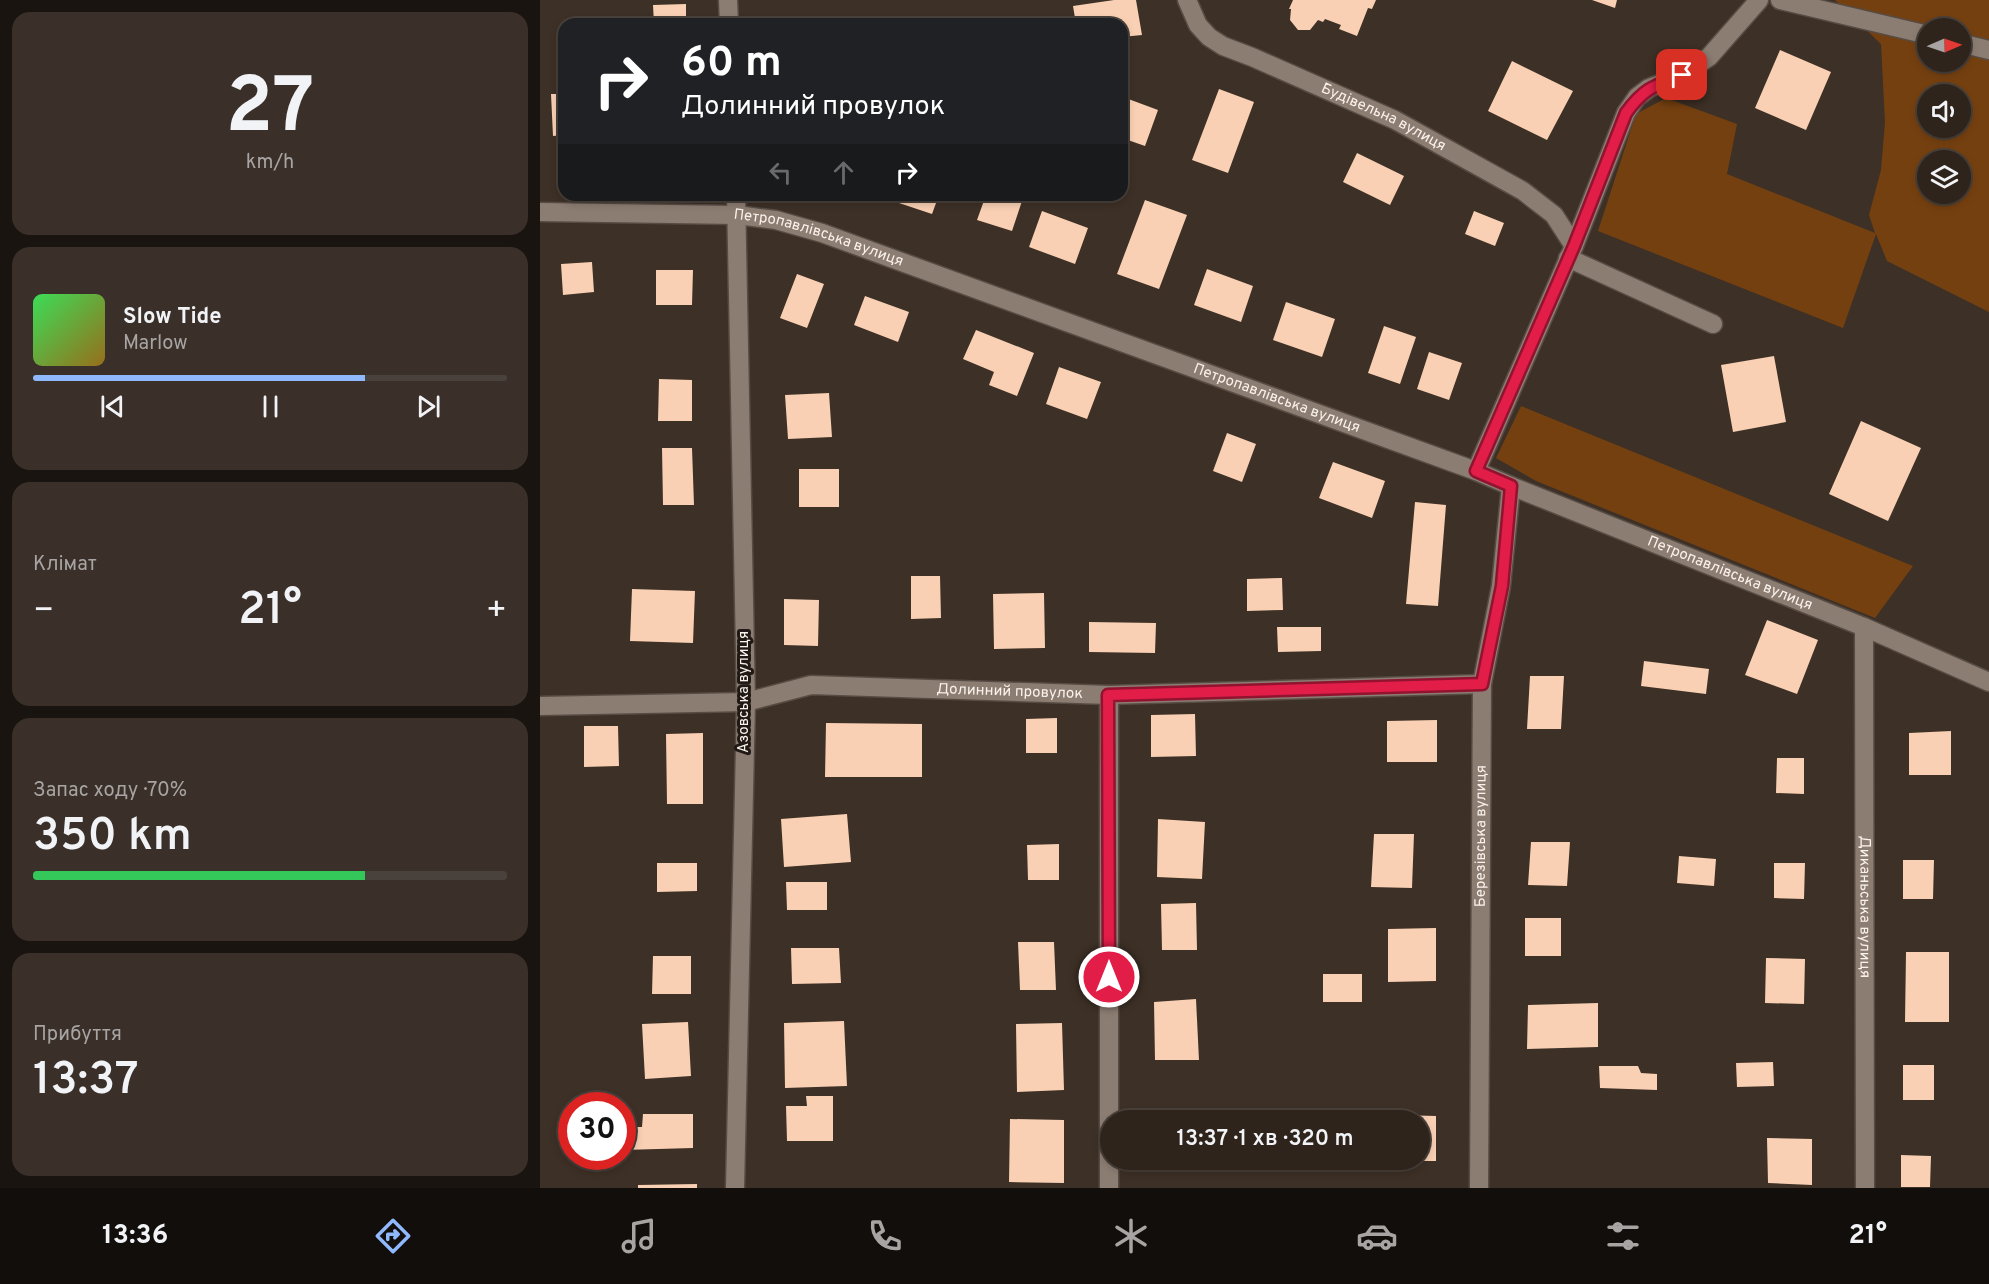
<!DOCTYPE html>
<html lang="uk">
<head>
<meta charset="utf-8">
<style>
  body { margin:0; font-family:Overpass,sans-serif; background:#3a3029; color:#f1f3f6; height:100vh; display:flex; flex-direction:column; font-size:22px; white-space:nowrap }
  * { box-sizing:border-box; margin:0 }
  p { font-size:20px; color:#a7a4a3 }
  .icon { flex:none; width:33px; height:33px; fill:none; stroke:currentColor; stroke-width:2; stroke-linecap:round; stroke-linejoin:round }
  .map { position:relative; flex:1; overflow:hidden }
  .panel { display:flex; flex-direction:column; gap:12px; padding:12px; background:#19140f; width:540px }
  .panel>* { flex:none }
  .banner { position:absolute; left:18px; top:18px; width:570px; height:183px; border-radius:18px; box-shadow:0 3px 9px #0003,0 0 0 2px #49413b; background:#202124; color:#fff; overflow:hidden }
  .needle { width:39px; rotate:88deg }
  .tools { position:absolute; left:1377px; top:18px; display:grid; gap:12px }
  .tools a { display:grid; place-items:center; width:54px; height:54px; border-radius:50%; background:#2e241c; box-shadow:0 3px 9px #0003,0 0 0 2px #49413b; font-size:30px }
  .speed { position:absolute; left:18px; top:1092px; display:flex; gap:12px; font-size:30px; font-weight:700; text-align:center }
  .speed>* { display:grid; place-content:center; width:78px; height:78px; border-radius:50%; background:#2e241c; box-shadow:0 3px 9px #0003,0 0 0 2px #49413b; line-height:1 }
  .speed .limit { border:9px solid #d22; background:#fff; color:#111 }
  .pin { position:absolute; display:grid; place-items:center; width:51px; height:51px; color:#fff; margin:-26px; border-radius:12px; box-shadow:0 3px 9px #0006 }
  .me { position:absolute; width:66px; margin:-33px; rotate:0deg; stroke-linejoin:round; filter:drop-shadow(0 0 4px #0008) }
  .turn { display:flex; align-items:center; gap:21px; height:126px; padding:0 24px; font-size:27px }
  .turn .icon { width:78px; height:78px; stroke-width:2.5 }
  .turn b { display:block; font-size:42px; line-height:51px }
  .lanes { display:flex; align-items:center; height:57px; padding:0 24px; background:#0003; justify-content:center; gap:30px; direction:ltr }
  .lanes .off { opacity:.35 }
  .big { font-size:45px; font-weight:600; line-height:1.1 }
  .panel .tile { flex:1; display:flex; flex-direction:column; justify-content:center; gap:9px; min-width:0; padding:0 21px; border-radius:18px; background:#3a3029 }
  .panel .dial { align-items:center; gap:0 }
  .dial b { font-size:78px; line-height:1 }
  .song { display:flex; align-items:center; gap:18px }
  .cover { width:72px; height:72px; border-radius:9px; background:linear-gradient(135deg,hsl(130 70% 55%),hsl(40 70% 35%)) }
  .played { height:6px; border-radius:3px; background:linear-gradient(90deg,#90b8fd 70%,#49413b 70%) }
  .keys { display:flex; justify-content:space-around; direction:ltr }
  .heat { display:flex; justify-content:space-between; align-items:center; font-size:33px; direction:ltr }
  .charge { height:9px; border-radius:4px; background:linear-gradient(90deg,#34c759 70%,#49413b 0) }
  .trip { position:absolute; left:560px; top:1110px; width:330px; height:60px; border-radius:30px; background:#2e241c; box-shadow:0 3px 9px #0003,0 0 0 2px #49413b; font-weight:600; line-height:60px; text-align:center }
  .tab-bar { display:flex; height:96px; justify-content:space-around; align-items:center; background:#120e0b; color:#a7a4a3 }
  .tab-bar .icon { width:42px; height:42px }
  .tab-bar .active { color:#90b8fd }
  .tab-bar b { font-size:27px; color:#f1f3f6 }
  main { display:flex; flex:1; min-height:0 }
  .map>svg:first-child { display:block }
</style>
</head>
<body>
<main>
<section class="panel">
<div class="tile dial"><b>27</b><p>km/h</p></div>
<div class="tile">
<div class="song"><i class="cover"></i><div><b>Slow Tide</b><p>Marlow</p></div></div>
<div class="played"></div>
<div class="keys"><svg class="icon" aria-label="previous" viewBox="0 0 24 24"><path d="M18 5L8 12l10 7zM5 5v14"/></svg><svg class="icon" aria-label="pause" viewBox="0 0 24 24"><path d="M8 5v14M16 5v14"/></svg><svg class="icon" aria-label="next" viewBox="0 0 24 24"><path d="M6 5l10 7-10 7zM19 5v14"/></svg></div>
</div>
<div class="tile"><p>Клімат</p>
<div class="heat"><a>−</a><b class="big">21°</b><a>+</a></div>
</div>
<div class="tile"><p>Запас ходу · 70%</p><b class="big">350 km</b><div class="charge"></div></div>
<div class="tile"><p>Прибуття</p><b class="big">13:37</b></div>
</section>
<div class="map">
<svg width="1449" height="1188" viewBox="0 0 1449 1188">
  <rect width="100%" height="100%" fill="#3d3026"/>
  <path fill="#754010" fill-rule="evenodd" d="M1295 0H1449V312L1347 261 1336 234 1303 328 1058 231 1096 114 1126 98 1197 124 1187 174 1335 233 1329 215 1341 170 1345 122 1341 44ZM1388 28H1420V62H1388ZM1388 94H1420V128H1388ZM1388 160H1420V194H1388Z
    M981 406 1373 566 1335 618 996 481 956 458Z"/>
  <path fill="#f9d0b3" d="M574 0H596L602 35 582 37V24H536L533 6Z
    M753 0H836L832 9 828 8 817 36 799 29 801 25 785 19 783 22 778 20 770 30H758L750 20 751 9H749Z
    M1052 0H1077L1075 8Z
    M146 4V24H114L113 5Z
    M1240 50 1291 72 1266 130 1215 108Z
    M972 61 1033 91 1007 140 948 111Z
    M679 89 714 102 688 173 652 160Z
    M11 94H24V135L13 136Z
    M583 97 618 110 605 146 582 138Z
    M817 153 864 176 850 205 803 182Z
    M362 195H399L392 214 359 203Z
    M446 195H484L472 231 437 220Z
    M605 200 647 215 619 289 577 274Z
    M502 211 548 228 535 264 489 247Z
    M934 211 964 223 955 246 925 234Z
    M52 262 54 292 23 295 21 264Z
    M667 269 713 286 701 322 654 305Z
    M116 270H153L152 305H116Z
    M257 274 284 284 267 328 240 318Z
    M325 296 369 312 358 342 314 325Z
    M746 302 795 319 782 357 733 340Z
    M844 326 876 337 860 384 828 373Z
    M436 330 494 353 477 396 449 385 454 372 423 359Z
    M889 352 922 363 909 400 877 389Z
    M1234 356 1246 422 1193 432 1181 365Z
    M519 367 561 382 547 419 506 404Z
    M119 379 152 380V421H118Z
    M289 393 292 437 248 439 245 395Z
    M1321 421 1381 448 1348 521 1289 494Z
    M687 433 716 444 702 482 673 471Z
    M122 448H152L154 505H123Z
    M793 462 845 481 832 518 779 498Z
    M259 469H299V507H259Z
    M875 502 906 505 898 606 866 604Z
    M371 576H400L401 618 371 619Z
    M742 578 743 610 707 611V579Z
    M92 589 155 591 153 643 90 641Z
    M504 593 505 648 454 649 453 594Z
    M244 599 279 600 278 646 244 645Z
    M1227 620 1278 640 1257 694 1205 675Z
    M549 622 616 623 615 653 549 652Z
    M737 627H781V651L738 652Z
    M1104 661 1169 669 1166 694 1101 686Z
    M990 676H1024L1021 729H987Z
    M655 714 656 756 611 757V715Z
    M517 718V753H486V719Z
    M897 720V762H847V721Z
    M286 723 382 724V777H285Z
    M44 726H78L79 766 44 767Z
    M1411 731V775H1369V733Z
    M163 733V804H127L126 734Z
    M1237 758H1264V794L1236 793Z
    M307 814 311 862 244 867 241 819Z
    M618 819 665 822 662 879 617 877Z
    M834 834H874L872 888 831 887Z
    M991 842H1030L1027 886 988 885Z
    M519 844V880H488L487 845Z
    M1139 856 1176 859 1174 886 1137 883Z
    M1363 860H1394L1393 899H1363Z
    M117 863H157V891L117 892Z
    M1234 863H1265L1264 899 1234 898Z
    M246 882H287V910H247Z
    M656 903 657 950H622L621 904Z
    M985 918H1021V956H985Z
    M896 928V981L848 982V929Z
    M478 942H514L516 990H480Z
    M251 948H299L301 983 252 984Z
    M1366 952H1409V1022H1365Z
    M113 956H151V994H112Z
    M1226 958 1265 959 1264 1004 1225 1003Z
    M783 974H822V1002H783Z
    M656 999 659 1060H615L614 1002Z
    M1058 1003V1047L987 1049 988 1005Z
    M304 1021 307 1086 245 1088 244 1023Z
    M148 1022 151 1076 105 1079 102 1024Z
    M522 1023 524 1090 477 1092 476 1024Z
    M1233 1062 1234 1086 1197 1087 1196 1063Z
    M1363 1065H1394V1100H1363Z
    M1059 1066H1098L1101 1073 1117 1074V1090L1060 1088Z
    M266 1096H293V1141H247L246 1106H267Z
    M665 1111V1120H614V1115Z
    M103 1114H153V1148L83 1150 82 1127H102Z
    M858 1115 896 1116V1161H879V1120H858Z
    M470 1119 524 1120V1183L469 1182Z
    M1227 1138 1272 1139V1185L1228 1183Z
    M1361 1155 1391 1156 1390 1187H1361Z
    M157 1184V1188H98V1185Z"/>
  <g fill="none" stroke-linecap="round" stroke-linejoin="round">
    <defs>
      <g id="minor">
        <path d="M188 0 189 24"/>
        <path id="s1" d="M647 0 658 25 669 37 683 46 712 57 855 120 983 191 1014 215 1034 246"/>
        <path d="M1240 0 1388 35"/>
        <path d="M1420 43 1449 50"/>
        <path id="s2" d="M0 212 197 215 236 220 282 233 936 471 971 486 1324 627 1449 682"/>
        <path d="M1028 258 1173 324"/>
        <path d="M936 471 1034 246 1086 113 1097 97 1109 88 1142 75 1169 57 1219 0"/>
        <path id="s3" d="M1324 627 1325 1188"/>
        <path d="M569 695V1188"/>
        <path id="s4" d="M0 706 206 702 271 685 569 695 942 684"/>
        <path d="M195 1188 206 702 196 195"/>
        <path id="s5" d="M939 1188 942 684 961 586 971 486"/>
      </g>
    </defs>
    <use href="#minor" stroke="#574c44" stroke-width="21"/>
    <use href="#minor" stroke="#8c7d72" stroke-width="18"/>
  </g>
  <g fill="none" stroke-linecap="round" stroke-linejoin="round">
    <defs>
      <path id="route" d="M569 977 568 695 942 684 962 586 971 486 936 471 1034 246 1086 113C1104 88 1114 86 1142 75"/>
    </defs>
    <use href="#route" stroke="#92132f" stroke-width="15"/>
    <use href="#route" stroke="#e11d48" stroke-width="10"/>
  </g>
  <g text-anchor="middle" dominant-baseline="central" stroke-width="6" stroke-linejoin="round" paint-order="stroke">
    <g font-size="15" fill="#faf1ea" stroke="#201915">
      <text stroke="none"><textPath href="#s1" startOffset="236">Будівельна вулиця</textPath></text>
      <text stroke="none"><textPath href="#s2" startOffset="282">Петропавлівська вулиця</textPath></text>
      <text stroke="none"><textPath href="#s2" startOffset="768">Петропавлівська вулиця</textPath></text>
      <text stroke="none"><textPath href="#s2" startOffset="1254">Петропавлівська вулиця</textPath></text>
      <text transform="translate(204 692) rotate(-90)">Азовська вулиця</text>
      <text stroke="none"><textPath href="#s4" startOffset="472">Долинний провулок</textPath></text>
      <text stroke="none"><textPath href="#s5" startOffset="352">Березівська вулиця</textPath></text>
      <text stroke="none"><textPath href="#s3" startOffset="280">Диканьська вулиця</textPath></text>
    </g>
  </g>
</svg>
<div class="tools">
<a><svg class="needle" viewBox="-14 -14 28 28"><path d="M0-13l5 13h-10z" fill="#e53935"/><path d="M0 13l5-13h-10z" fill="#a7a4a3"/></svg></a>
<a><svg class="icon" aria-label="sound" viewBox="0 0 24 24"><path d="M4 9h4l5-4v14l-5-4H4zM17 9q2 3 0 6"/></svg></a>
<a><svg class="icon" aria-label="layers" viewBox="0 0 24 24"><path d="M12 4l9 5-9 5-9-5zM3 14l9 5 9-5"/></svg></a>
</div>
<div class="speed"><div class="limit">30</div></div>
<div class="pin" style="left:1142px;top:75px;background:#d93025"><svg class="icon" aria-label="arrive" viewBox="0 0 24 24"><path d="M6 21V4h12l-3 4 3 4H6"/></svg></div>
<svg class="me" style="left:569px;top:977px" viewBox="-20 -20 40 40"><circle r="17" fill="#e11d48" stroke="#fff" stroke-width="3"/><path d="M0-11L8 9 0 5-8 9z" fill="#fff"/></svg>
<div class="trip">13:37 · 1 хв · 320 m</div>
<div class="banner">
<div class="turn"><svg class="icon" aria-label="right" viewBox="0 0 24 24"><path d="M7 20v-9h11M14 6l5 5-5 5"/></svg><div><b>60 m</b>Долинний провулок</div></div>
<div class="lanes"><svg class="icon off" aria-label="left" viewBox="0 0 24 24"><path d="M17 20v-9H6M10 6l-5 5 5 5"/></svg><svg class="icon off" aria-label="ahead" viewBox="0 0 24 24"><path d="M12 20V5M6 11l6-6 6 6"/></svg><svg class="icon" aria-label="right" viewBox="0 0 24 24"><path d="M7 20v-9h11M14 6l5 5-5 5"/></svg></div>
</div>
</div>
</main>
<nav class="tab-bar">
<b>13:36</b>
<svg class="icon active" aria-label="directions" viewBox="0 0 24 24"><path d="M12 3l9 9-9 9-9-9zM9 14v-3h6M13 9l2 2-2 2"/></svg>
<svg class="icon" aria-label="music" viewBox="0 0 24 24"><path d="M9 18V5l10-2v13"/><circle cx="6" cy="18" r="3"/><circle cx="16" cy="16" r="3"/></svg>
<svg class="icon" aria-label="phone" viewBox="0 0 24 24"><path d="M5 4h4l2 5-3 2q2 4 5 5l2-3 5 2v4C11 20 4 13 5 4z"/></svg>
<svg class="icon" aria-label="climate" viewBox="0 0 24 24"><path d="M12 3v18M4 7l16 10M4 17L20 7"/></svg>
<svg class="icon" aria-label="car" viewBox="0 0 24 24"><path d="M5 17H2v-5l4-1 3-4h7l3 4 3 1v5h-3M9 17h6M6 11h13"/><circle cx="7" cy="17" r="2"/><circle cx="17" cy="17" r="2"/></svg>
<svg class="icon" aria-label="filters" viewBox="0 0 24 24"><path d="M4 7h16M4 17h16"/><circle cx="9" cy="7" r="2"/><circle cx="15" cy="17" r="2"/></svg>
<b>21°</b>
</nav>
</body>
</html>
